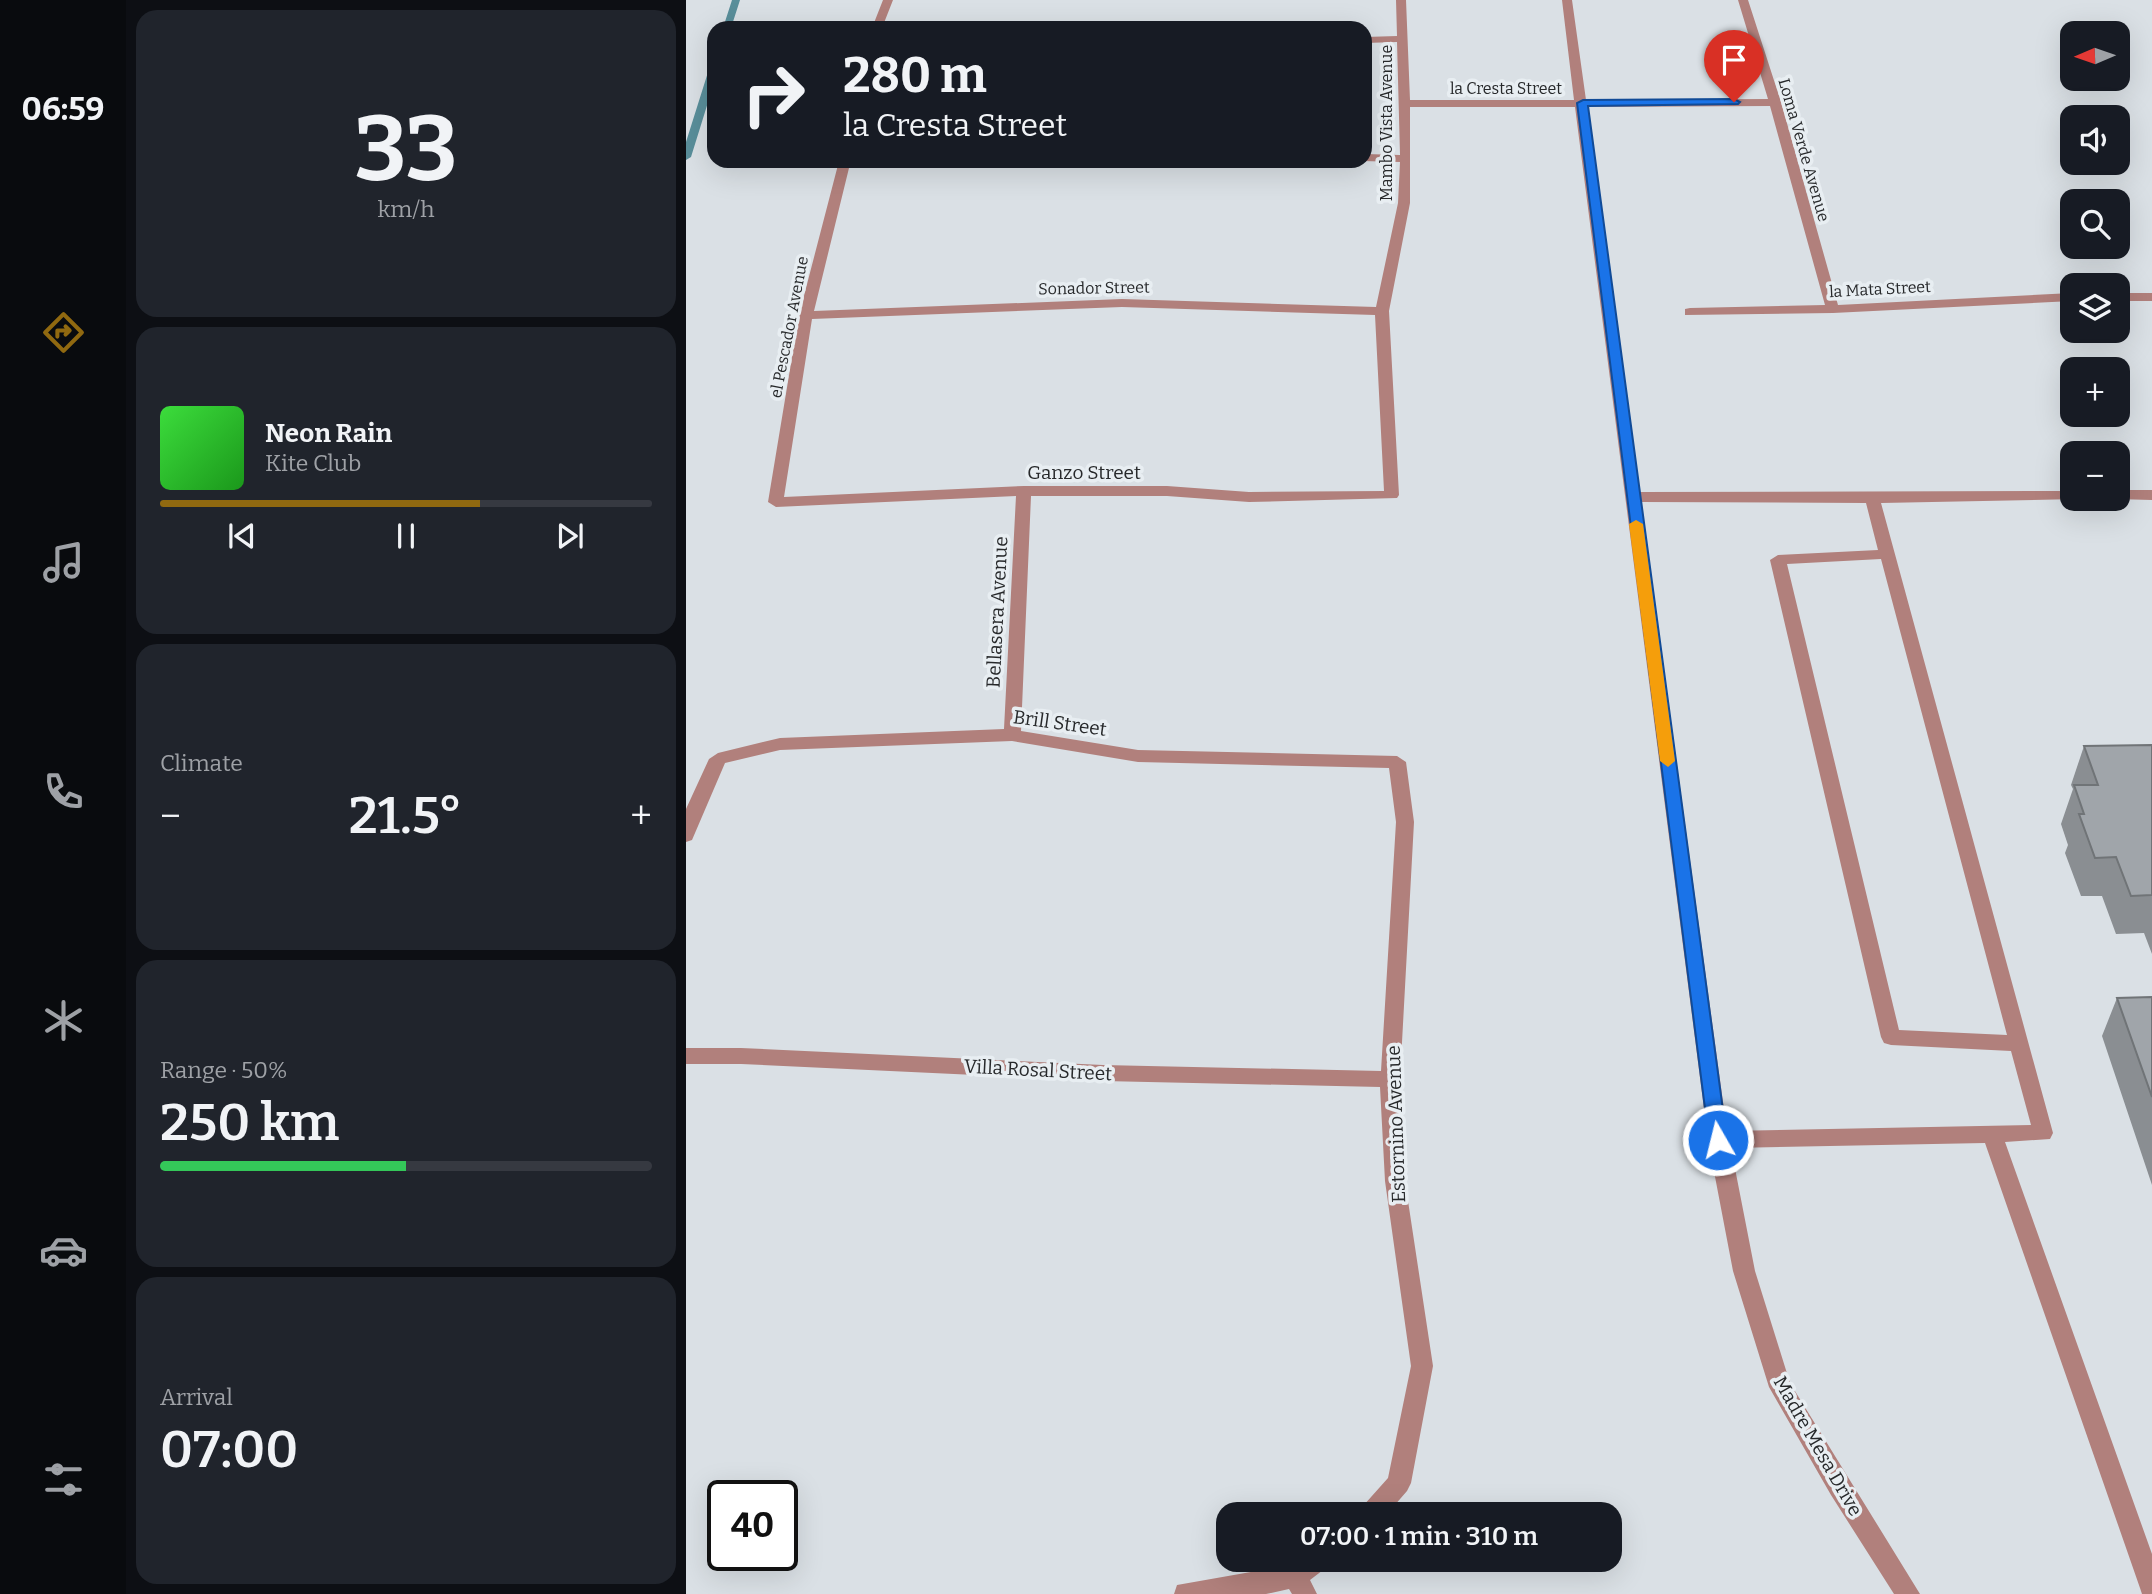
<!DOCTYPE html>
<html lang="en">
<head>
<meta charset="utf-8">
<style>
  body { margin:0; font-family:Bitter,serif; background:#20242c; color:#f1f3f6; height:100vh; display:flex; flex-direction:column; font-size:26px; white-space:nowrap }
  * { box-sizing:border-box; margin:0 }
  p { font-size:23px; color:#9ea1a6 }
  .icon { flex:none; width:38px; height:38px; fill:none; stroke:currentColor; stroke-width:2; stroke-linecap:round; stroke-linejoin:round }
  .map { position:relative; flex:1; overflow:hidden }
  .panel { display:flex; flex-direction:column; gap:10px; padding:10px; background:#0d0f14; width:560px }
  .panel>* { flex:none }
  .guide { position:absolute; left:21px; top:21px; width:665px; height:147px; border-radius:21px; box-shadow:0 7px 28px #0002; background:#171b24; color:#f1f3f6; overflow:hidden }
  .needle { width:46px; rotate:268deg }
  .buttons { position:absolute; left:1374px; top:21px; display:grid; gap:14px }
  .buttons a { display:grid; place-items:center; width:70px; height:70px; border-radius:14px; background:#171b24; box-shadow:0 7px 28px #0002; font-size:35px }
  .speed { position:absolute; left:21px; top:1480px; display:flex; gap:14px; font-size:35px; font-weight:700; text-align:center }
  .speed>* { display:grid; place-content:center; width:91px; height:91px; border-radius:50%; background:#171b24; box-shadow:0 7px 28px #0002; line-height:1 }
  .speed .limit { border:4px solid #111; border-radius:10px; background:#fff; color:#111 }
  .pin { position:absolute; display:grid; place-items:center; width:60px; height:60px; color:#fff; margin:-72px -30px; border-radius:50% 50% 50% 0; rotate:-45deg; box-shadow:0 0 7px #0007 }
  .pin .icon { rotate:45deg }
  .me { position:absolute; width:77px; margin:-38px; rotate:352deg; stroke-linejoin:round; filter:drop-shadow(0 0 5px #0008) }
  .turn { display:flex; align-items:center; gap:24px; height:147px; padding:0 21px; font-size:32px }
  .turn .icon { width:91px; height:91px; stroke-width:2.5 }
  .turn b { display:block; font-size:49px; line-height:60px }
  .big { font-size:52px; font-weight:600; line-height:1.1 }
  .panel .widget { flex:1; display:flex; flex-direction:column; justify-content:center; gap:10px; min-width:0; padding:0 24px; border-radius:21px; background:#20242c }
  .panel .dial { align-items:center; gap:0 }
  .dial b { font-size:91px; line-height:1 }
  .song { display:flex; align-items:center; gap:21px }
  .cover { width:84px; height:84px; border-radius:10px; background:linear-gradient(135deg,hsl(120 70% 55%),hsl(120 70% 35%)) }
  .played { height:7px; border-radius:4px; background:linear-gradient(90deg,#906910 65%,#363941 65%) }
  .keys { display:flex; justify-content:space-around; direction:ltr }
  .heat { display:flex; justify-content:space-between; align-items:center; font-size:38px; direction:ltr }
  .charge { height:10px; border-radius:5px; background:linear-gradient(90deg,#34c759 50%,#363941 0) }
  .trip { position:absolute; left:530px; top:1502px; width:406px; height:70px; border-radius:21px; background:#171b24; box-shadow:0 7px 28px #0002; font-weight:600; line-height:70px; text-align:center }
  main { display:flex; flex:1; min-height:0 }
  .tab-bar { display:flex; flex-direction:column; width:126px; justify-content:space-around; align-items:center; background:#090b0e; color:#9ea1a6 }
  .tab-bar .icon { width:49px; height:49px }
  .tab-bar .selected { color:#906910 }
  .tab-bar b { font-size:32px; color:#f1f3f6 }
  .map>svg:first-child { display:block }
</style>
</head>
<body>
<main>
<nav class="tab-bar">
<b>06:59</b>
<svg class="icon selected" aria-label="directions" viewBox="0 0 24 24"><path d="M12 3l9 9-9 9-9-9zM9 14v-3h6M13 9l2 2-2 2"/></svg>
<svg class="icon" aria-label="music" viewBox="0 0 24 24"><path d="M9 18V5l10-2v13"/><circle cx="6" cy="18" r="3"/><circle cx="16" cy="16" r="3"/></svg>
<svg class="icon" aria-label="phone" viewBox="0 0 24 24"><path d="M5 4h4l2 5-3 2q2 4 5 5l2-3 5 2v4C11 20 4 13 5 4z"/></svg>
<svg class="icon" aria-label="climate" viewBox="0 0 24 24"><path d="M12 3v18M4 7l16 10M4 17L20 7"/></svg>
<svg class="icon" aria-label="car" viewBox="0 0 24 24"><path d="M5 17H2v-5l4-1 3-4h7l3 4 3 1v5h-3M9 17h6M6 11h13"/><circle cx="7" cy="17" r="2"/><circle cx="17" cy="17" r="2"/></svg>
<svg class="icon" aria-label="filters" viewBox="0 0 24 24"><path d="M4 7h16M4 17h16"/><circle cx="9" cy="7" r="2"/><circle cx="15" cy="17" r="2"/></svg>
</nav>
<section class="panel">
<div class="widget dial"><b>33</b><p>km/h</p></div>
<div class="widget">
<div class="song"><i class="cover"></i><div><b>Neon Rain</b><p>Kite Club</p></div></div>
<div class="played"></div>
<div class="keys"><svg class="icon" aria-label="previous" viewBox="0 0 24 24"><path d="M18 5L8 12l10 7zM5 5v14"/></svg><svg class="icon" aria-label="pause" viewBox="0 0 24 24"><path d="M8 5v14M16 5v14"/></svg><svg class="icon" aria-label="next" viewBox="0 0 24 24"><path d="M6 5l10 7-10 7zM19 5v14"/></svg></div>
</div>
<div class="widget"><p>Climate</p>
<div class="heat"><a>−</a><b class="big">21.5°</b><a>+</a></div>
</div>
<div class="widget"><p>Range · 50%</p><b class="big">250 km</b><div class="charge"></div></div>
<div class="widget"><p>Arrival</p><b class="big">07:00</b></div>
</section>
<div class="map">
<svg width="1466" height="1594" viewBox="0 0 1466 1594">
  <rect width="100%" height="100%" fill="#dae0e5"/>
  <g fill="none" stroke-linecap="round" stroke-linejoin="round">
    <path fill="#598e9a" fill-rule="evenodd" d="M46 0H54L45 28H37Z
      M28 66V83L5 157 0 160V142L23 69Z"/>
    <path fill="#b1807c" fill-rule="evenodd" d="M197 0H207L196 28H186Z
      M710 0H720L724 100H888L876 0H886L900 100 1082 99 1052 0H1062L1095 102 1152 305 1386 293V301L1147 313 999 315V309L1004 308 1139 305 1084 106 901 107 954 492 1386 491V499H1392L1195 503 1367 1133 1364 1139 1319 1142 1466 1554V1594H1456L1454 1588 1299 1143 1045 1148 1069 1271 1104 1383 1234 1594H1208L1145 1495 1083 1387 1047 1271 1022 1140 889 107H724V203L703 311 713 495 711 498 563 502 481 496H345L335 731 452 750 711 756 720 762 728 822 714 1079 719 1181 747 1366 725 1483 721 1491 701 1514H673L677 1506 702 1478 725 1366 699 1181 694 1087 417 1081 55 1064H0V1048H55L417 1065 695 1071 710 822 703 768 452 762 326 741 94 750 39 763 6 840 0 842V809L23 759 32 753 94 738 318 729 330 496 90 507 82 502 113 315 153 161H257L251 165 163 168 128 311 436 299 690 307 712 203 714 162 676 161H679V154L714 155 711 42 679 43V37L711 36ZM436 307 689 315 698 491 563 492 481 486H338L98 497 126 319ZM955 502 1180 503 1192 550 1092 555 1084 560 1195 1037 1198 1043 1205 1045 1325 1051 1345 1125 1041 1131ZM1195 559 1321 1035 1213 1030 1101 564Z
      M1432 293H1466V301H1432Z
      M1432 490H1466V500L1429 499H1432Z
      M612 1559H645L641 1567 624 1580 631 1594H606L603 1589 580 1594H488L491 1585 604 1565Z"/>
  </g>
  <path fill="#8a8e92" d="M1466 745V954L1458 933 1430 934 1416 896H1395L1379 853 1382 845 1375 824 1387 789 1385 785 1398 746Z
    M1466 997V1185L1416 1036 1431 998Z"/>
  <path fill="#a0a5aa" stroke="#707477" stroke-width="2" d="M1466 745V895L1445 896 1430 857 1409 858 1393 814H1398L1388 785H1412L1398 746Z
    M1466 997V1097L1431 998Z"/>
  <path fill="#1a73e8" stroke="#114b97" stroke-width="2" d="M1048 99 1054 102 1052 104 902 106 1041 1140 1039 1145 1032 1147 1026 1145 1023 1140 891 103 897 100Z"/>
  <path fill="#f59e0b" d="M950 520 957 524 989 761 982 767 974 761 943 524Z"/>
  <g text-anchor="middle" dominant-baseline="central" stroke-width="7" stroke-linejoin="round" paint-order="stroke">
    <g font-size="16" fill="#27292b" stroke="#e8eef2">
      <text x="820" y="88">la Cresta Street</text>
      <text transform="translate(700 123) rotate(-90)">Mambo Vista Avenue</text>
      <text transform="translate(1118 150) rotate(74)">Loma Verde Avenue</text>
      <text transform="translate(408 288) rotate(-1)">Sonador Street</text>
      <text transform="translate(1194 289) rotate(-3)">la Mata Street</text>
      <text transform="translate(103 327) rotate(-79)">el Pescador Avenue</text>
    </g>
    <g font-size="19" fill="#27292b" stroke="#e8eef2">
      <text x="398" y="472">Ganzo Street</text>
      <text transform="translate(311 612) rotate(-87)">Bellasera Avenue</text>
      <text transform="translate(374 723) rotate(8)">Brill Street</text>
      <text transform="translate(352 1070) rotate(3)">Villa Rosal Street</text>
      <text transform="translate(710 1124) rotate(-92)">Estornino Avenue</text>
      <text transform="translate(1132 1446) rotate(60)">Madre Mesa Drive</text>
    </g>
  </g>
</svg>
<div class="buttons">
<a><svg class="needle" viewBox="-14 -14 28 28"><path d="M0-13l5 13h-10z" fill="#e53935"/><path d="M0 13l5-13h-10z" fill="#9ea1a6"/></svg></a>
<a><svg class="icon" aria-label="sound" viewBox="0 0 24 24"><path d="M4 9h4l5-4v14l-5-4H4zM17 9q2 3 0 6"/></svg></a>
<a><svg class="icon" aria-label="search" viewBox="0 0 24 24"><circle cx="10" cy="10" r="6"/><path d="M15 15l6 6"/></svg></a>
<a><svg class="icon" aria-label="layers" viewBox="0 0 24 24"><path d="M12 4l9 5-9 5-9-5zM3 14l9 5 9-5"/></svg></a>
<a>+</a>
<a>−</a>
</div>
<div class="speed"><div class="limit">40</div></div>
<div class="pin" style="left:1048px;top:102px;background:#d93025"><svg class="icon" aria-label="arrive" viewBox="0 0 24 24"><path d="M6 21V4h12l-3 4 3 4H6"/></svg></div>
<svg class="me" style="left:1032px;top:1140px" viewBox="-20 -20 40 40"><circle r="17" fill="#1a73e8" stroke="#fff" stroke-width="3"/><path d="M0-11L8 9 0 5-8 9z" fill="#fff"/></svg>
<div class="trip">07:00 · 1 min · 310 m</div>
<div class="guide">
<div class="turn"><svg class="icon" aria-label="right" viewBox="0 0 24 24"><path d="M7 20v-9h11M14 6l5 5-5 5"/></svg><div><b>280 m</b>la Cresta Street</div></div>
</div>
</div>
</main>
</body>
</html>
